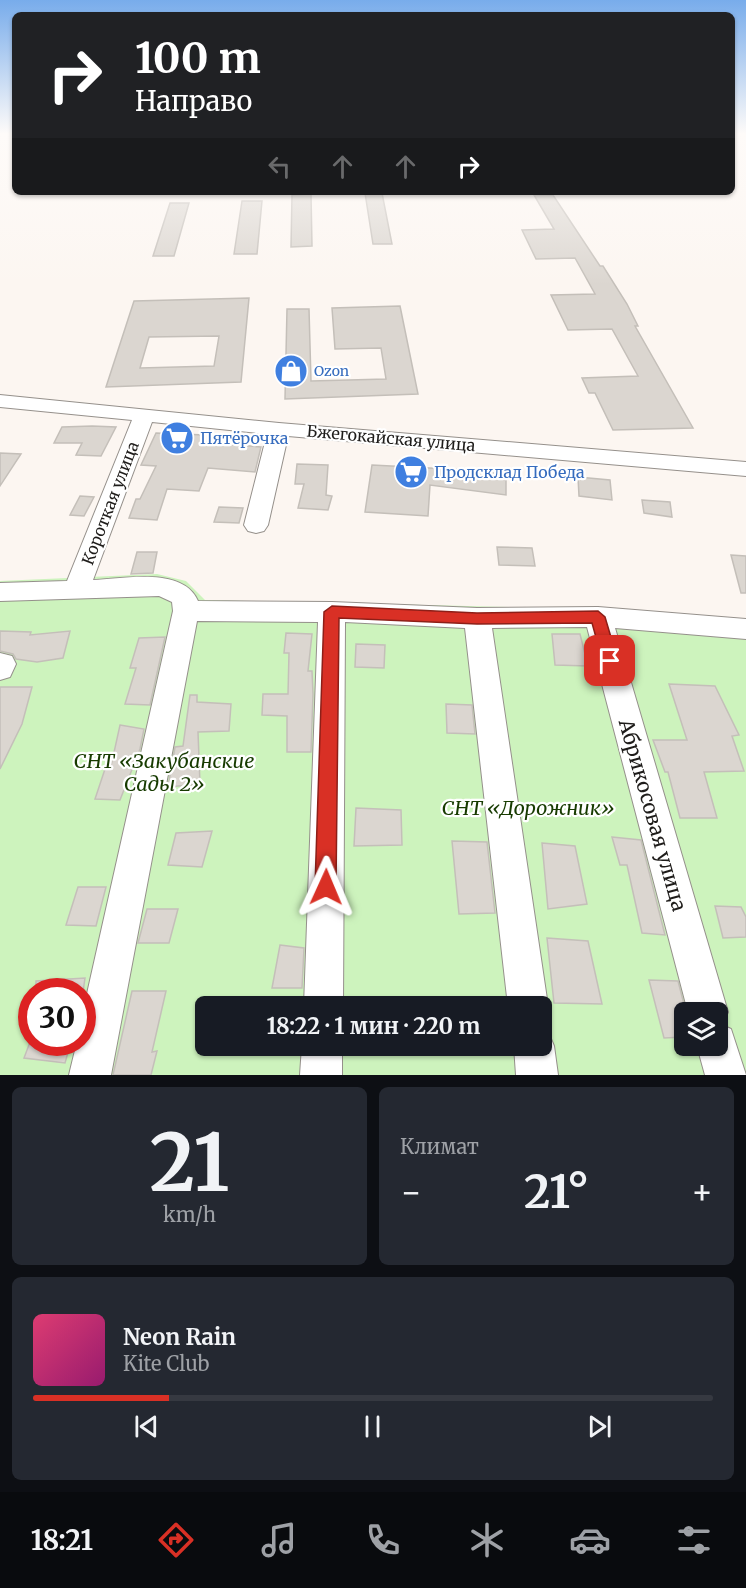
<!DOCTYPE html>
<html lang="ru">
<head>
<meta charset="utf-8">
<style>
  body { margin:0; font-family:Merriweather,serif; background:#242831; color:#f1f3f6; height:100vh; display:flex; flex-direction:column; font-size:22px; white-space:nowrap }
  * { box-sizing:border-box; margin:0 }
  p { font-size:20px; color:#9ea1a6 }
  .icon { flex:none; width:33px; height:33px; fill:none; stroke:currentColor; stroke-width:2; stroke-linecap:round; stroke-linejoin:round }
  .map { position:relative; height:1075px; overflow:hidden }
  .drawer { display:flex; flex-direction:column; gap:12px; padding:12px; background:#0d0f14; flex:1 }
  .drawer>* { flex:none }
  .banner { position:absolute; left:12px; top:12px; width:723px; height:183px; border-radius:9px; box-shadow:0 2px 4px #0004; background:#202124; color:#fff; overflow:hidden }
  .fabs { position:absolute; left:674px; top:1002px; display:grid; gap:12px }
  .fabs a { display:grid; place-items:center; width:54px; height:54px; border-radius:9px; background:#171b24; box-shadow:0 2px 4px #0004; font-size:30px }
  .speed { position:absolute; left:18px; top:978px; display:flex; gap:12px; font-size:30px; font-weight:700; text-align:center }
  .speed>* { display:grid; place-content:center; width:78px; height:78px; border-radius:50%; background:#171b24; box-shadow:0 2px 4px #0004; line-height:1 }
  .speed .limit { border:9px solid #d22; background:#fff; color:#111 }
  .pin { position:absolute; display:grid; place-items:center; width:51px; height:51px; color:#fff; margin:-26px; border-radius:12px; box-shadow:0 3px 9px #0006 }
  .me { position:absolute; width:66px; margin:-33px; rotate:1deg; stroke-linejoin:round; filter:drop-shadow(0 0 4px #0008) }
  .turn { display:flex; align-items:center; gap:21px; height:126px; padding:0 24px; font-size:27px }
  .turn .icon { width:78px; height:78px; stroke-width:2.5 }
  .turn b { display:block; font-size:42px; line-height:51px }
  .lanes { display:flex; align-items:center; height:57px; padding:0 24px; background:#0003; justify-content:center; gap:30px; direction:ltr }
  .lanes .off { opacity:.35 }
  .big { font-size:45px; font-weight:700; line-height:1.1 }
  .drawer .widget { flex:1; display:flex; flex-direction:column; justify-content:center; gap:9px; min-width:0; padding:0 21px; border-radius:9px; background:#242831 }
  .drawer .dial { align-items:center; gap:0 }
  .dial b { font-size:78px; line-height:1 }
  .song { display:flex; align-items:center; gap:18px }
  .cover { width:72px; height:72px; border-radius:9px; background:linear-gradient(135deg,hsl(340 70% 55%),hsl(320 70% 35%)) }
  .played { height:6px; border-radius:3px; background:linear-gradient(90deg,#d93025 20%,#363941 20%) }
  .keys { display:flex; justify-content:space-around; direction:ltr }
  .heat { display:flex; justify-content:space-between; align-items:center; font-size:33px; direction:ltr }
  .drawer .tiles { flex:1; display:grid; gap:12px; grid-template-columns:1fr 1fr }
  .widget:last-child { grid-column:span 2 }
  .trip { position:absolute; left:195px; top:996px; width:357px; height:60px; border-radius:9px; background:#171b24; box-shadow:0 2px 4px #0004; font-weight:700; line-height:60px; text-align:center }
  .dock { display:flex; height:96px; justify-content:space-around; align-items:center; background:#090b0e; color:#9ea1a6 }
  .dock .icon { width:42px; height:42px }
  .dock .selected { color:#d93025 }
  .dock b { font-size:27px; color:#f1f3f6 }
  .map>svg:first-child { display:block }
</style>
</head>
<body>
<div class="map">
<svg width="746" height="1075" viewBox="0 0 746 1075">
  <rect width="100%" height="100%" fill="#fcf6f1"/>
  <path fill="#cdf3bd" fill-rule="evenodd" d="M157 574 186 581 205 600 601 609 746 619V1075H0V581ZM32 992H82V1042H32ZM206 1006H542V1046H206ZM684 1012H717V1046H684Z"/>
  <path fill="#dbd6d0" stroke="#c4bfb9" stroke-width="1.5" fill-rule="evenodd" d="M365 193H382L392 244H373Z
    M311 194 312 246 291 247 292 195Z
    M534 195H553L600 266H603L627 304 638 326H635L693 428 613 430 595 393H589L582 378 638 376 612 329 568 330 551 295 595 294 575 258 536 259 522 230 554 229Z
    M242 201H262L257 254H234Z
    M170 203H189L174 256H153Z
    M249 298 241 382 106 387 134 301ZM219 336 214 366 140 368 149 337Z
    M400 306 418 394 285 399 287 309H309L311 381 386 379 381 348 335 349 332 308Z
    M92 426 116 427 101 456 76 455 82 443H54L62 427Z
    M156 433 204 435 201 442 261 447 255 472 208 468 199 491 167 489 157 520 129 518 136 499H140L156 466 141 465Z
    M0 453 21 454 0 486Z
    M297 464 328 465 326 495 332 496 328 510 298 508 304 484H295Z
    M372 465 506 472V495L430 485 428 516 365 512Z
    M578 477 610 480 612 500 579 496Z
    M80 496 94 497 84 516 70 515Z
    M642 500 670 502 672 517 644 513Z
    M219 507 243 508 239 523 214 522Z
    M497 547 532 548 535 566 499 565Z
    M137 552H157L153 573 131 574Z
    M731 555 746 556V593H741Z
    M0 631 31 632 30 635 70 631 63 658 37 662 16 659 13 654 0 651Z
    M286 633 312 634 308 671H312L313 694 311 752H287V716L262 715 263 694H288L289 653H284Z
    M552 634H580L588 666 555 665Z
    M165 637 150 705 125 704 136 668H130L139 638Z
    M356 644 385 645 384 668 355 667Z
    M669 684 715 686 739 735 732 736 744 771 704 772 717 818H680L668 772H665L653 740H687Z
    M0 687H32L22 724 0 769Z
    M190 695H197V702L231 704 229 731 198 732 200 784 168 787 175 747 183 746Z
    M446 704 472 705 475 734 447 733Z
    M120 725 144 729 140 749 120 800 95 799 106 766H111Z
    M356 808 401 810 402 845 354 846Z
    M212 831 202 867 168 865 176 833Z
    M612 837 641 840 665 935 642 933 627 865H620Z
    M452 841 487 842 495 913 459 914Z
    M542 843 575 846 587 904 548 909Z
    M78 887H106L96 926 66 925Z
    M715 906 741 907 746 917V937L723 938Z
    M147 909H178L169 943H138Z
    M547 938 588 941 602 1004 554 1003Z
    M280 945 304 948 302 988H272Z
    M85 978 83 992H36V981Z
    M649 980 678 981 686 1012 684 1037 664 1038Z
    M132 991H166L152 1052 157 1051 151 1075H113Z
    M30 1042H71L65 1063 24 1058Z"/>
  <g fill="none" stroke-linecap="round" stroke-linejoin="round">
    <defs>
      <path id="minor" d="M0 395 279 423 746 462V476L288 436 268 525 264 531 256 533 248 531 244 525 267 434 152 422 93 580C123 579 183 566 198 601L332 602 477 608 598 607 746 619V639L615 628 728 1012 722 1025 731 1029 746 1075H705L697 1046H717V1012H688L587 627 492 628 548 1006 542 1020V1006H508L465 628 345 622 343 1006H304L318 622 197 621 111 1075H69L77 1042H82V1016L173 611 172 602 159 596 0 601V583L67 581 132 420 0 407Z
        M0 653 12 656 16 664 10 677 0 680Z
        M542 1029 548 1032 554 1046 558 1075H516L514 1046H542Z
        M302 1046H342V1075H300Z"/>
    </defs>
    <use href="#minor" stroke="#95908b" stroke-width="2"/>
    <use href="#minor" fill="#fff" fill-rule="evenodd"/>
  </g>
  <linearGradient id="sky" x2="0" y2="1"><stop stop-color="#78aceb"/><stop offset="0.47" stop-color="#fefbf9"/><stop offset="1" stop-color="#fefbf9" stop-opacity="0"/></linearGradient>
  <rect width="746" height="285" fill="url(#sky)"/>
  <path fill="#d93025" stroke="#8d1f18" stroke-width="1.5" d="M332 606 477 613 598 611 605 617 618 661 616 666H604L592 623 477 624 339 618 336 887 333 894 326 897 318 894 315 887 324 612Z"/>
  <defs>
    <symbol id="shop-disc" viewBox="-11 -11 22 22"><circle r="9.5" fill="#3f7fe0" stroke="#fff"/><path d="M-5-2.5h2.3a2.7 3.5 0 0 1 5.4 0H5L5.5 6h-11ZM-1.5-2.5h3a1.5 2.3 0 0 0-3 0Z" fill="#fff"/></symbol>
    <symbol id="supermarket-disc" viewBox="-11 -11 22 22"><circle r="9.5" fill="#3f7fe0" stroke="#fff"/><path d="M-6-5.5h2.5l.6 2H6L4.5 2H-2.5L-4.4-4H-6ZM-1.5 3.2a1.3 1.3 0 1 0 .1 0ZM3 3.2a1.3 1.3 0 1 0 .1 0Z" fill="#fff"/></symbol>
  </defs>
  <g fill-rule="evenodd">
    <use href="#shop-disc" x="272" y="352" width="38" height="38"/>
    <use href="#supermarket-disc" x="158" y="419" width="38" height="38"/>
    <use href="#supermarket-disc" x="392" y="453" width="38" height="38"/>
  </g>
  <g text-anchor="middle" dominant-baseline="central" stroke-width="4.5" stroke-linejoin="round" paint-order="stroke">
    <g font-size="14" fill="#366cbe" stroke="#fff" text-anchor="start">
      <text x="314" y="371">Ozon</text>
    </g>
    <g font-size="16" fill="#366cbe" stroke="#fff" text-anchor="start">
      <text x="200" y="438">Пятёрочка</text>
      <text x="434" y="472">Продсклад Победа</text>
    </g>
    <g font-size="16" fill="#1e1c1a" stroke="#fff">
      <text transform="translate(391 438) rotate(5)">Бжегокайская улица</text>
      <text transform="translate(110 503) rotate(-69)">Короткая улица</text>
    </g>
    <g font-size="20" font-style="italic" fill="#173b00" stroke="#fff">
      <text x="164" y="760">СНТ «Закубанские<tspan x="164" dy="23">Сады 2»</tspan></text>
      <text x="528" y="807">СНТ «Дорожник»</text>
    </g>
    <g font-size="20" fill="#1e1c1a" stroke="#fff">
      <text transform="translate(653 815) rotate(74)">Абрикосовая улица</text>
    </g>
  </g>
</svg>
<div class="fabs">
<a><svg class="icon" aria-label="layers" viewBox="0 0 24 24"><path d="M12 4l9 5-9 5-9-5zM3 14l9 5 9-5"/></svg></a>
</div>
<div class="speed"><div class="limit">30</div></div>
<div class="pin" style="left:610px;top:661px;background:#d93025"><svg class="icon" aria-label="arrive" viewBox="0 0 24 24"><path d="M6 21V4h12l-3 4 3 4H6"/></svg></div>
<svg class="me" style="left:326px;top:887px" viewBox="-20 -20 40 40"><path d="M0-17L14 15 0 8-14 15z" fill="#d93025" stroke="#fff" stroke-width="4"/></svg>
<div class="trip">18:22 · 1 мин · 220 m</div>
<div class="banner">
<div class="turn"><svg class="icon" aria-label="right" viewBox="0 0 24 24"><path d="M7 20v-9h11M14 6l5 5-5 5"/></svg><div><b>100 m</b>Направо</div></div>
<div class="lanes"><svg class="icon off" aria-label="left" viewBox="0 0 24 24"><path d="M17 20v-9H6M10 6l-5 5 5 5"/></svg><svg class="icon off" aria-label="ahead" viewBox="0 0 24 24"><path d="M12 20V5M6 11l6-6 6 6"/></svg><svg class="icon off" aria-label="ahead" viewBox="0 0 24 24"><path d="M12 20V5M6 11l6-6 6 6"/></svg><svg class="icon" aria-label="right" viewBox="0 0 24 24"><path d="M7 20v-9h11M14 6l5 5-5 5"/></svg></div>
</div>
</div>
<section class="drawer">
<div class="tiles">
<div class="widget dial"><b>21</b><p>km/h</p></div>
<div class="widget"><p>Климат</p>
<div class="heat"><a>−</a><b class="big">21°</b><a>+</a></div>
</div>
<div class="widget">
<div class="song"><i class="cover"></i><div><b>Neon Rain</b><p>Kite Club</p></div></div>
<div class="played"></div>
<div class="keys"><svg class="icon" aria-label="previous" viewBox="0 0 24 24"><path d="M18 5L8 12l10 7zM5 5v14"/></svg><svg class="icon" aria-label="pause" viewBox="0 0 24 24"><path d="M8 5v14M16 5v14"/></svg><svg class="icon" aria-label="next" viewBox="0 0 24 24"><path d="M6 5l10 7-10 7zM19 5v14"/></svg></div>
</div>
</div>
</section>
<nav class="dock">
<b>18:21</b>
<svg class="icon selected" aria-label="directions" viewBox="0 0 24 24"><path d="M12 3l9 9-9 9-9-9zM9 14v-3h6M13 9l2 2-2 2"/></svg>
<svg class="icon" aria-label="music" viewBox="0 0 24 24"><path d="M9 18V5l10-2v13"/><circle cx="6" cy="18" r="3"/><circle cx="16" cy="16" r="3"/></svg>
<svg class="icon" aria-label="phone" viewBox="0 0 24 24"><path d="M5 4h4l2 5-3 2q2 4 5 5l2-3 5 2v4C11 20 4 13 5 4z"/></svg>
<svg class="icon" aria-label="climate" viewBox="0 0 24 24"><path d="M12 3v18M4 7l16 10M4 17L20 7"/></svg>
<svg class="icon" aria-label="car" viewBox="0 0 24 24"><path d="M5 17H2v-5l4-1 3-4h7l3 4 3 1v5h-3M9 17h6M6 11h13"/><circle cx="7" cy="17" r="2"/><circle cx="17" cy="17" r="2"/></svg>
<svg class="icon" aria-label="filters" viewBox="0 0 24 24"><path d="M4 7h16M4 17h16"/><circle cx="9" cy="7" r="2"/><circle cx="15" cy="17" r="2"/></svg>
</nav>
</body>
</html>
